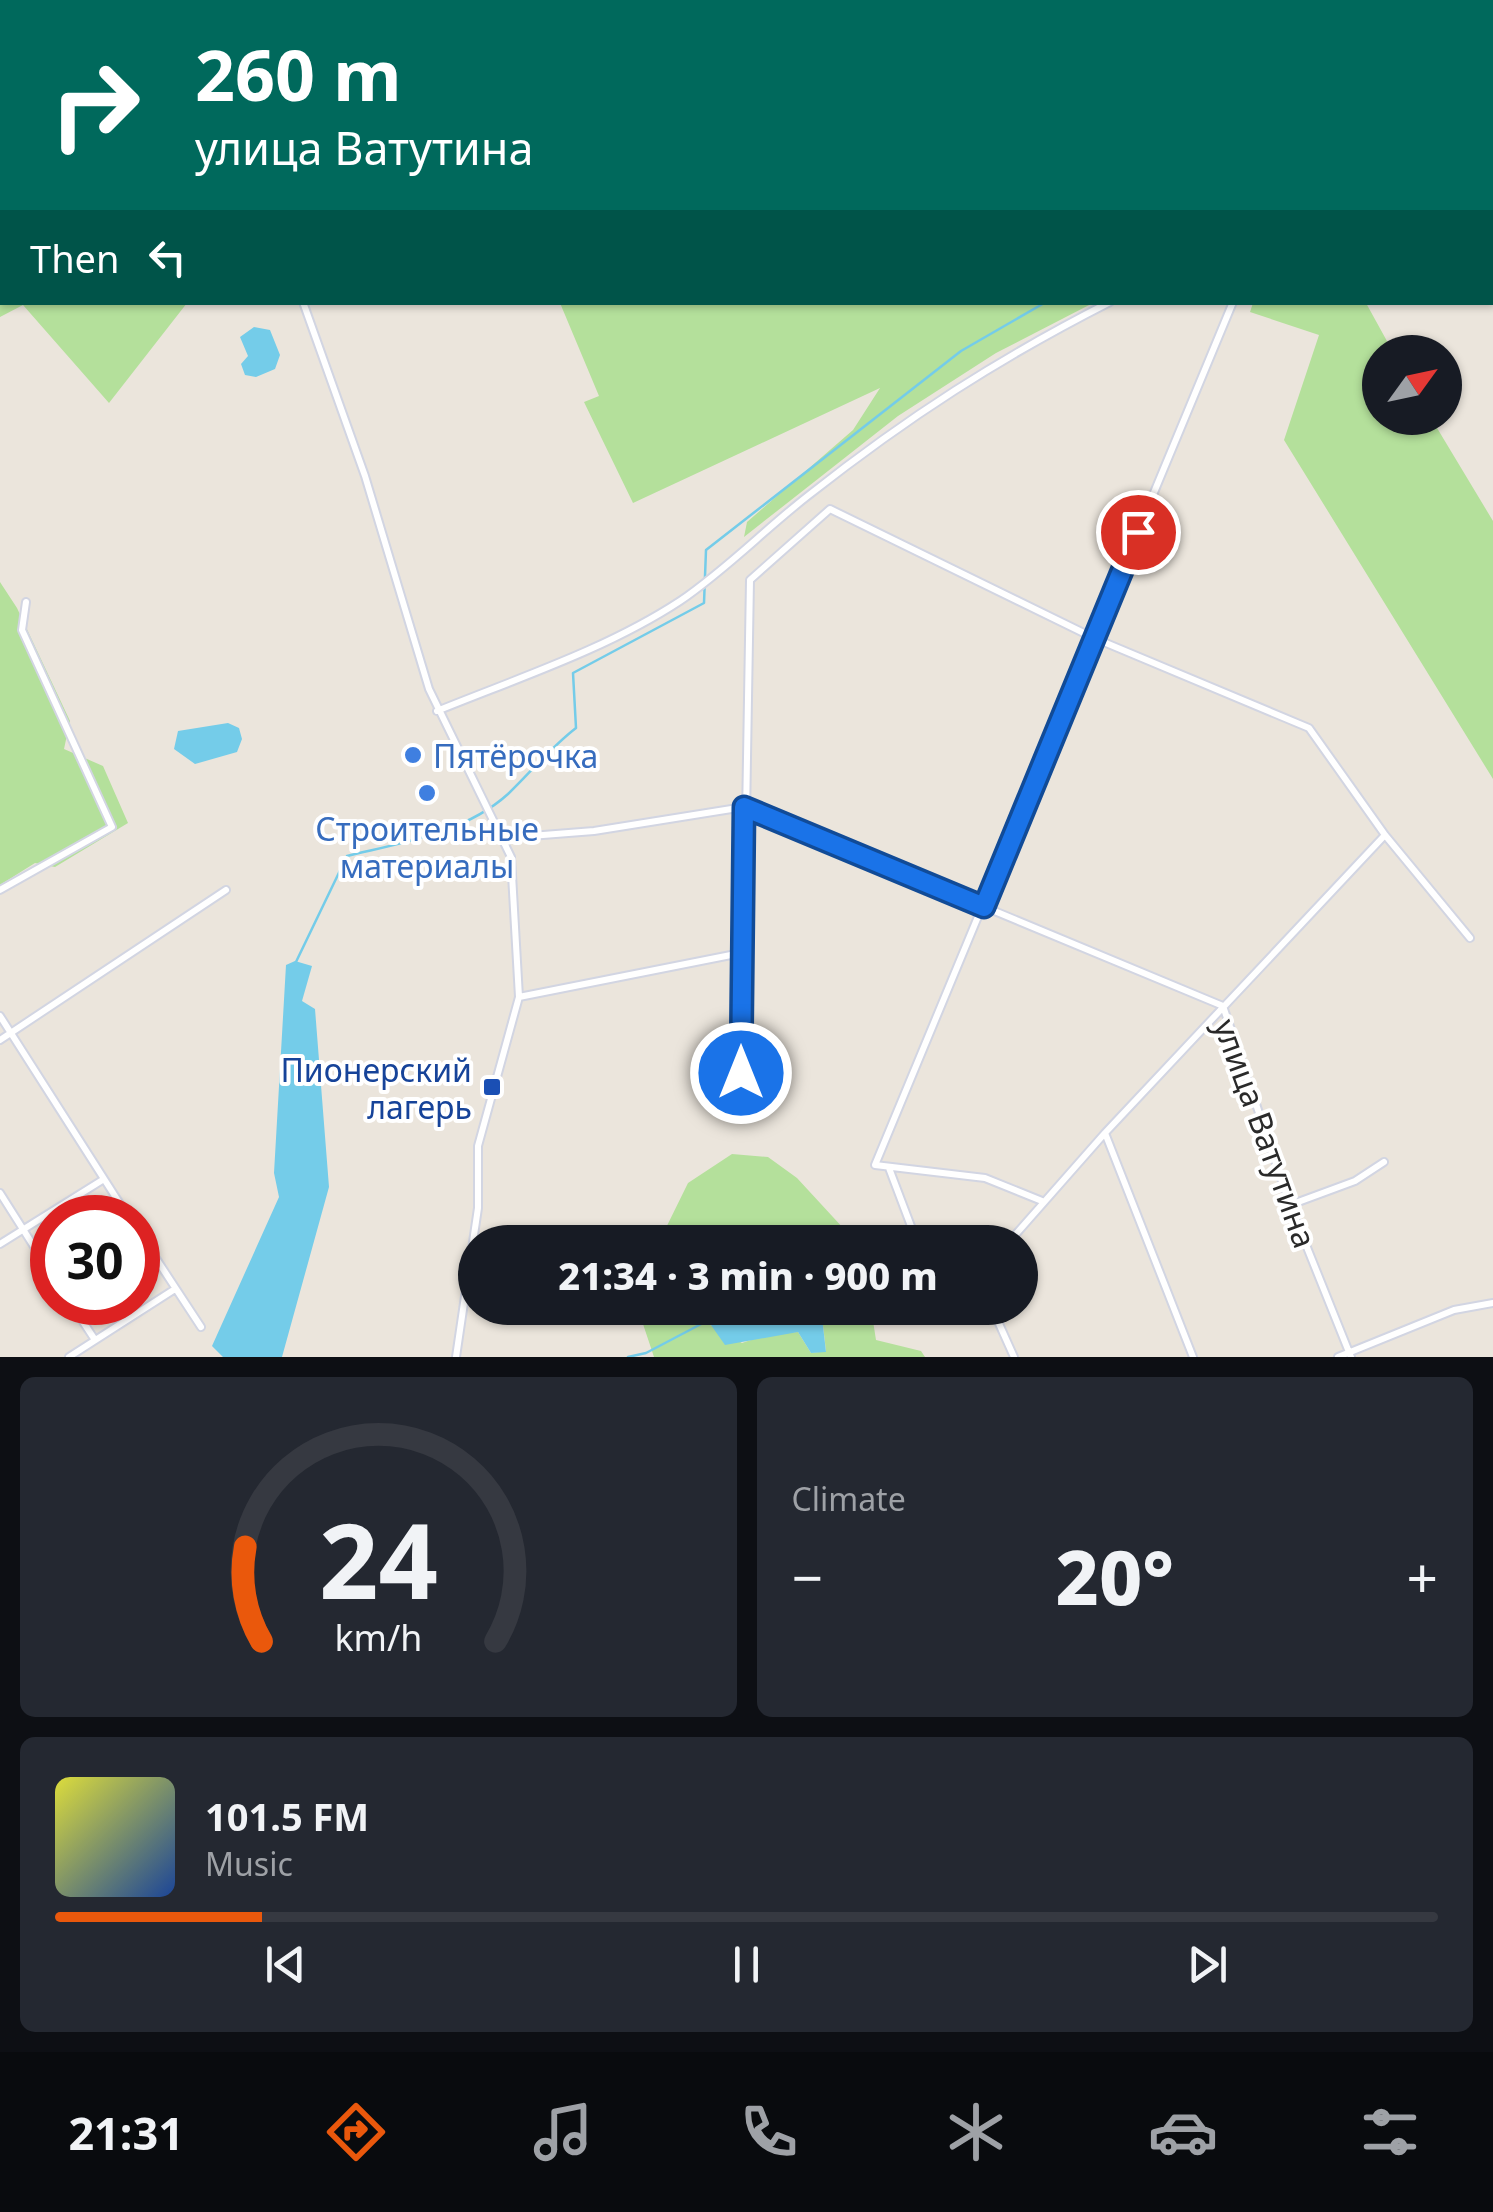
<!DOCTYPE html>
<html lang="en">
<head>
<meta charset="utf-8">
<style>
  body { margin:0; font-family:"Noto Sans",sans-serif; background:#242831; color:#f1f3f6; height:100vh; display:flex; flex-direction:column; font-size:38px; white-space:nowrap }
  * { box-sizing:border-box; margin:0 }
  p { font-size:32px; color:#9ea1a6 }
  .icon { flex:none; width:55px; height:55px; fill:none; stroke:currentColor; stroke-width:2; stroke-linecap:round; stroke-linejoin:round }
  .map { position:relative; height:1357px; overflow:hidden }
  .side { display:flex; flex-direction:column; gap:20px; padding:20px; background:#0d0f14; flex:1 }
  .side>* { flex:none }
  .top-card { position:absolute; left:0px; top:0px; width:1495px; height:305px; box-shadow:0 2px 8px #0004; background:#00695c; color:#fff; overflow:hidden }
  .needle { width:65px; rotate:57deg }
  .controls { position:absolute; left:1362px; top:335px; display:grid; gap:20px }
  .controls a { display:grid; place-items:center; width:100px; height:100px; border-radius:50%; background:#171b24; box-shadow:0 2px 8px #0004; font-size:50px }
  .speed { position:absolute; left:30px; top:1195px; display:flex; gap:20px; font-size:50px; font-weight:700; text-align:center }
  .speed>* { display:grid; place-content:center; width:130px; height:130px; border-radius:50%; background:#171b24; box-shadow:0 2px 8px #0004; line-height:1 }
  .speed .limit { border:15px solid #d22; background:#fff; color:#111 }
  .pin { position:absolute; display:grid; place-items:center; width:85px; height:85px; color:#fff; margin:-42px; border:5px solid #fff; border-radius:50%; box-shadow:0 2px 10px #0007 }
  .me { position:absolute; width:110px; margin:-55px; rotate:0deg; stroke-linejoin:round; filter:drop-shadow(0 0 8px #0008) }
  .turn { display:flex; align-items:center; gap:35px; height:210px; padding:0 30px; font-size:45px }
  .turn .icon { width:130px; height:130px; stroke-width:2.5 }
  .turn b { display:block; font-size:70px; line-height:85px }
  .then { display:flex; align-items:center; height:95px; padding:0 30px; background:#0003; gap:20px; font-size:38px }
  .big { font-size:75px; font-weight:800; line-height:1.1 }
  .side .widget { flex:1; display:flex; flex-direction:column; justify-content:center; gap:15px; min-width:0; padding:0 35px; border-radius:15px; background:#242831 }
  .side .dial { align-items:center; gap:0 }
  .dial svg { height:260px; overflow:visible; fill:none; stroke:#363941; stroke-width:7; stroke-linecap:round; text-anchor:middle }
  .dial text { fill:#f1f3f6; stroke:none }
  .song { display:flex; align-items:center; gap:30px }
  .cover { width:120px; height:120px; border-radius:15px; background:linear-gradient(135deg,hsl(60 70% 55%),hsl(220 70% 35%)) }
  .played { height:10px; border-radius:5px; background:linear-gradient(90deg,#ea580c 15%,#363941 15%) }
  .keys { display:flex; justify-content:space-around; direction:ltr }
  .heat { display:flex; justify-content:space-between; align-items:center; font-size:55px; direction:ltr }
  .side .tiles { flex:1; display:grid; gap:20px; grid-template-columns:1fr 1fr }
  .widget:last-child { grid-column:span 2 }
  .trip { position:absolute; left:458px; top:1225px; width:580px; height:100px; border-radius:50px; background:#171b24; box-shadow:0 2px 8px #0004; font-weight:800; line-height:100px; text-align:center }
  .dock { display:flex; height:160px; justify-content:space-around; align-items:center; background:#090b0e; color:#9ea1a6 }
  .dock .icon { width:70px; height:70px }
  .dock .current { color:#ea580c }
  .dock b { font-size:45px; color:#f1f3f6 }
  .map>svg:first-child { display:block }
</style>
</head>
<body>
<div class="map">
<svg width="1493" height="1357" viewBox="0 0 1493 1357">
  <rect width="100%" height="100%" fill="#ebe5dc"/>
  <path fill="#b4e09b" d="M0 0 74 2H2V302L187 303 109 403 23 305 0 317Z
    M105 0H805L807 2H107Z
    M1045 0H1493V33L1492 2Z
    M560 303H1093L996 353 898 416 744 537 747 522 853 430 880 388 633 503 584 402 599 396Z
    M1253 303H1366L1393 352H1380V418H1431L1493 521V779L1284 440 1319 335 1250 312Z
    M0 582 17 608 70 721 64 749 103 766 128 823 55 867 35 863 0 885Z
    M732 1154 768 1157 797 1178 856 1242H659L688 1183Z
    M643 1308H699L705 1322 742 1343 768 1334 798 1332 811 1353 826 1351 821 1308H871L876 1340 921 1351 925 1357H654L642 1321Z"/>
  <path fill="#74cce9" d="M254 327 270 330 280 355 275 369 256 377 245 375 241 364 248 356 240 337Z
    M228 723 239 728 242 739 237 752 195 764 174 749 178 731Z
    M295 961 312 966 302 1001 315 1009 329 1187 282 1357H223L212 1346 279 1197 274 1173 286 965Z
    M699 1308H821L826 1352 811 1353 798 1332 725 1345Z"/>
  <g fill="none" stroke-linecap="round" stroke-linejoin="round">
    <path stroke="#74cce9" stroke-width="2.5" d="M295 964 347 856C401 843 465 833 508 794 531 772 550 748 576 728L573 673 704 603 706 550 961 351 1046 302
      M628 1357 646 1353 705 1322"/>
    <defs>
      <path id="minor" d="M87 0 89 2
        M1492 52H1493
        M303 302 365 476 429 689 511 857 519 997 478 1146V1208L456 1357
        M437 711C518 678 607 649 680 601 727 569 765 529 809 495 908 417 998 359 1110 302
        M504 838 594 831 744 807 1223 1006 1290 1205 1351 1357
        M0 890 112 827 22 630 26 602
        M519 997 741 953
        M0 1016 129 1218
        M0 1040 226 890
        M741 1113 750 580 830 509 1094 638 1309 728 1385 835 1470 938
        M1105 1133 1193 1357
        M889 1168 917 1242
        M0 1193 52 1275
        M1042 1201 985 1178 875 1165 1233 302
        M1290 1205 1355 1181 1384 1162
        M138 1231 201 1327
        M1009 1242 1105 1133 1385 835
        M0 1244 104 1179
        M70 1302 95 1340
        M962 1308 976 1316 992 1308
        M992 1308 1014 1357
        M69 1357 175 1289
        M1338 1357 1454 1310 1493 1303"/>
    </defs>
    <use href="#minor" stroke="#d2d5e2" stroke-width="10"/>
    <use href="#minor" stroke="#fff" stroke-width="6"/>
  </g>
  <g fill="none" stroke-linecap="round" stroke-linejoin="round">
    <defs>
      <path id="route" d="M741 1073 744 807 984 907 1138 532"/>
    </defs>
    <use href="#route" stroke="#114b97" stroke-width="25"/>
    <use href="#route" stroke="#1a73e8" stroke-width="18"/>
  </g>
  <g fill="#3f7fe0" stroke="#fff" stroke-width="4">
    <circle cx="413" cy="755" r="10"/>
    <circle cx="427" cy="793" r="10"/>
  </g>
  <rect fill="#1a4fb4" stroke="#fff" stroke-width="4" x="482" y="1077" width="20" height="20" rx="5"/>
  <g text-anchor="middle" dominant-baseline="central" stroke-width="8" stroke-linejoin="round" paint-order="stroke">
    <g font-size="32" fill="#366cbe" stroke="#fff" text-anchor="start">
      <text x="433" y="755">Пятёрочка</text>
      <text x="427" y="828" text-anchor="middle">Строительные<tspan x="427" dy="37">материалы</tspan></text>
    </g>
    <g font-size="32" fill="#164399" stroke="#fff" text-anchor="end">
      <text x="472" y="1069">Пионерский<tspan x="472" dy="37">лагерь</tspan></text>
    </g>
    <g font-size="32" fill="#2a2a2a" stroke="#fff">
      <text transform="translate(1266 1133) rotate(70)">улица Ватутина</text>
    </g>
  </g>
</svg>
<div class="controls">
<a><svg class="needle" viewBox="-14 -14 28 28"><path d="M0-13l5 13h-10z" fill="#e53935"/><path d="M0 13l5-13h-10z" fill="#9ea1a6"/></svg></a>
</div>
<div class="speed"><div class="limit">30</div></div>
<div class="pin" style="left:1138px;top:532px;background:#d93025"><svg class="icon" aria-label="arrive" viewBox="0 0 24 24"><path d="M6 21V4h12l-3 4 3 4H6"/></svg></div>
<svg class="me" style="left:741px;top:1073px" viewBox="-20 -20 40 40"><circle r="17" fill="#1a73e8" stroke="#fff" stroke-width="3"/><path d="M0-11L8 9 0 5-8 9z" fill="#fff"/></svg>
<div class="trip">21:34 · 3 min · 900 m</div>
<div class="top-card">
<div class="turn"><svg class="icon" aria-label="right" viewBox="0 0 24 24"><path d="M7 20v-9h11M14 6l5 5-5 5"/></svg><div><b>260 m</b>улица Ватутина</div></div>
<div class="then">Then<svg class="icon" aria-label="left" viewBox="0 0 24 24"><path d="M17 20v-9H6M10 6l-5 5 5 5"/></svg></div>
</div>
</div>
<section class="side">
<div class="tiles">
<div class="widget dial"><svg viewBox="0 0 100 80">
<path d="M14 69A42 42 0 1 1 86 69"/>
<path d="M14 69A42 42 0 0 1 9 40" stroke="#ea580c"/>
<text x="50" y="56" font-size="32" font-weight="700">24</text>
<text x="50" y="72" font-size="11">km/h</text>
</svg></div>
<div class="widget"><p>Climate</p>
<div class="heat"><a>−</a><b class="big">20°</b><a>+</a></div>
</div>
<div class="widget">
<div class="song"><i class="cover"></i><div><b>101.5 FM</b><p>Music</p></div></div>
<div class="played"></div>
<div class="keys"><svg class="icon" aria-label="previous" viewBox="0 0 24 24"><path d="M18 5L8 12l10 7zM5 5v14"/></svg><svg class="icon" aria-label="pause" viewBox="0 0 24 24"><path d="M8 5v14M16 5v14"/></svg><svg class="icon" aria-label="next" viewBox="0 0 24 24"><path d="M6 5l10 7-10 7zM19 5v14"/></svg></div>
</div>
</div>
</section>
<nav class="dock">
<b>21:31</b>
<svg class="icon current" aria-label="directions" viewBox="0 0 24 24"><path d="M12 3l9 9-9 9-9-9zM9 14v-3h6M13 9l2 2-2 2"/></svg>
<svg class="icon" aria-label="music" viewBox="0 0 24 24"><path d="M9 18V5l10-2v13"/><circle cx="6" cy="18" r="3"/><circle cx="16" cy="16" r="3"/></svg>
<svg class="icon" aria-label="phone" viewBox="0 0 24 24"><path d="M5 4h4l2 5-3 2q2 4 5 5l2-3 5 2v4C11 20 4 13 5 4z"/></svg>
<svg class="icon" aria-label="climate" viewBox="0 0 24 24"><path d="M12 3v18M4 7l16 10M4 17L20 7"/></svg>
<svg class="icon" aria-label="car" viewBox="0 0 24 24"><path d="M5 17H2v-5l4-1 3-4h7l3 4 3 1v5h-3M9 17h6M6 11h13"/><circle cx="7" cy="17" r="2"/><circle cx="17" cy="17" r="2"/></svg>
<svg class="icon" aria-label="filters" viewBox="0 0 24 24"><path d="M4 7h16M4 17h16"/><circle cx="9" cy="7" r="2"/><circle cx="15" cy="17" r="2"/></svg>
</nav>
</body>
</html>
